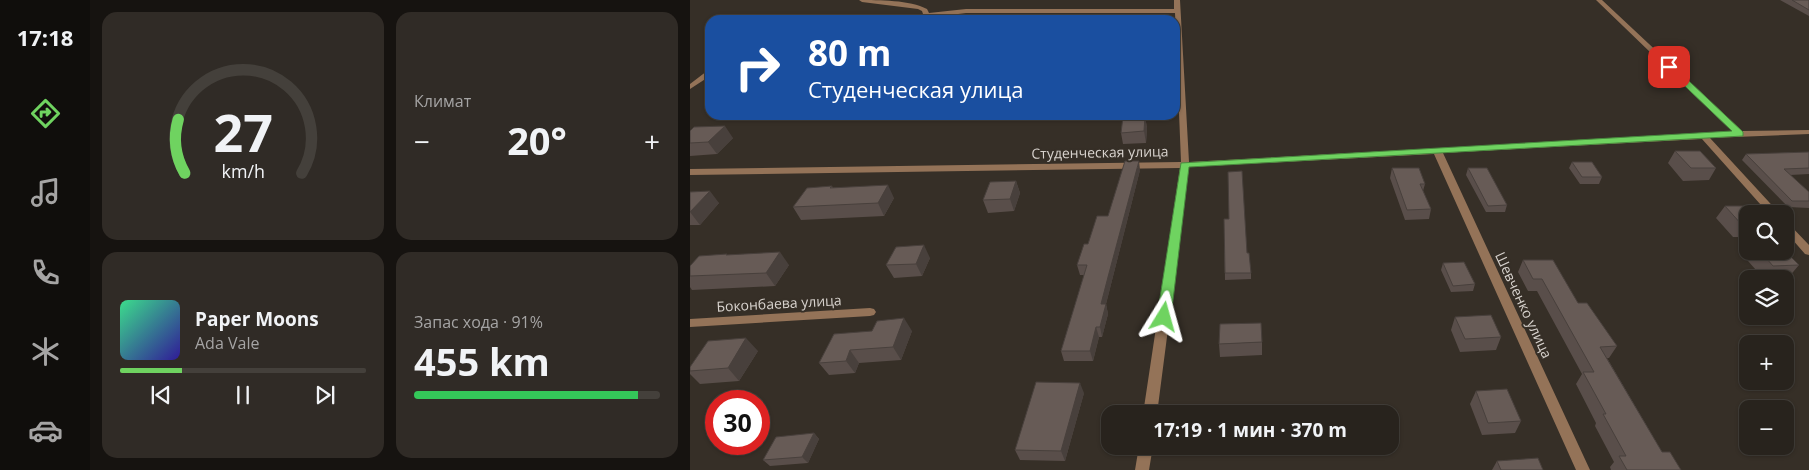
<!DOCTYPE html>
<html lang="ru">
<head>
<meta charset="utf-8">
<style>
  body { margin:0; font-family:"Open Sans",sans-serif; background:#302b26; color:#f1f3f6; height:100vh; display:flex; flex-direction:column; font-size:19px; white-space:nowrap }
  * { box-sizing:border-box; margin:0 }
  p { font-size:16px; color:#a5a4a4 }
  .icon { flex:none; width:28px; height:28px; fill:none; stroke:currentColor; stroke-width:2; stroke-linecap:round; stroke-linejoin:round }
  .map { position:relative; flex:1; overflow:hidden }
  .panel { display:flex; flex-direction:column; gap:12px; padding:12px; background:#161310; width:600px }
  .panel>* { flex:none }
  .top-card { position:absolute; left:15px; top:15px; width:475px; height:105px; border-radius:15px; box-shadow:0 1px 4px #0004,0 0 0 1px #44403b; background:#1a4fa0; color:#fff; overflow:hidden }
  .buttons { position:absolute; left:1049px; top:205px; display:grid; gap:10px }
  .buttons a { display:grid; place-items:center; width:55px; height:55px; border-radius:10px; background:#28231d; box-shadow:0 1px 4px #0004,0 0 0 1px #44403b; font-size:25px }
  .speed { position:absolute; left:15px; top:390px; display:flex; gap:10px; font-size:25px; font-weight:700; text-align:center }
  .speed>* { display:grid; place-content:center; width:65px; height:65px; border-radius:50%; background:#28231d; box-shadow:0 1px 4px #0004,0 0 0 1px #44403b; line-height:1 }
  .speed .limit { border:8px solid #d22; background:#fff; color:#111 }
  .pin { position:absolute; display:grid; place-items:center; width:42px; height:42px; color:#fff; margin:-21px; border-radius:10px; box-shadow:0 2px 8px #0006 }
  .me { position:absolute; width:55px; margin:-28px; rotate:8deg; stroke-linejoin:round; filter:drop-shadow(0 0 4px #0008) }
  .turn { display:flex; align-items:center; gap:18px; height:105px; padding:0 20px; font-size:22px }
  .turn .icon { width:65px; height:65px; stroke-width:2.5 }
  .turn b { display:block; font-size:35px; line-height:42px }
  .big { font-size:38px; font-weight:700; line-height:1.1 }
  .panel .tile { flex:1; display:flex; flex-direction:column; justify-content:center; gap:8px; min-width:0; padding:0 18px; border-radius:15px; background:#302b26 }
  .panel .dial { align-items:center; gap:0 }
  .dial svg { height:130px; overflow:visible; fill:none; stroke:#44403b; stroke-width:7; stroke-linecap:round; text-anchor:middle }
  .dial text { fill:#f1f3f6; stroke:none }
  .song { display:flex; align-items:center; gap:15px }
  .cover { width:60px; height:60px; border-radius:8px; background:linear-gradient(135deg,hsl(150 70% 55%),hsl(250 70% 35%)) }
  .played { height:5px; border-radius:2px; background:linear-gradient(90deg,#6fd360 25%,#44403b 25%) }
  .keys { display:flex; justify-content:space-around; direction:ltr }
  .heat { display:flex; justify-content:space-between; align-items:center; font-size:28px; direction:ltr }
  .charge { height:8px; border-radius:4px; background:linear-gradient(90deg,#34c759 91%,#44403b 0) }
  .panel .tiles { flex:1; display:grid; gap:12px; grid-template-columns:repeat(2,1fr) }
  .trip { position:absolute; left:411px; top:405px; width:298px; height:50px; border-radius:15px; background:#28231d; box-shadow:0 1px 4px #0004,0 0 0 1px #44403b; font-weight:700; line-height:50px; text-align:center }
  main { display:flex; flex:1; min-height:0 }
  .dock { display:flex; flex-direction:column; width:90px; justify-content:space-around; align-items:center; background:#100e0c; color:#a5a4a4 }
  .dock .icon { width:35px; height:35px }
  .dock .current { color:#6fd360 }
  .dock b { font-size:22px; color:#f1f3f6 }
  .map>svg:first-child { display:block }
</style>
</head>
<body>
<main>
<nav class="dock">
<b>17:18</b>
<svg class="icon current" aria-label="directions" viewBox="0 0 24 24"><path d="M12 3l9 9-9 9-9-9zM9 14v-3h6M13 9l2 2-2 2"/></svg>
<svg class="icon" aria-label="music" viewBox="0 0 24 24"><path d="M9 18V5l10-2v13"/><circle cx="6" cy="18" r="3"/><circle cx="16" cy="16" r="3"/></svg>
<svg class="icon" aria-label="phone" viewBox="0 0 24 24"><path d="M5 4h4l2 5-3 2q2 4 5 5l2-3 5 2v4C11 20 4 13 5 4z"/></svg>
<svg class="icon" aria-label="climate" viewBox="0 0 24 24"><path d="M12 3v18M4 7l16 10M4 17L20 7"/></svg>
<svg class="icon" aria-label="car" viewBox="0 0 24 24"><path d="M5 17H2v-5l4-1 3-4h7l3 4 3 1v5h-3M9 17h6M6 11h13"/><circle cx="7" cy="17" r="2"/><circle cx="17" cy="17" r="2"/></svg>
</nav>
<section class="panel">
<div class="tiles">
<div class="tile dial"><svg viewBox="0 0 100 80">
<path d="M14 69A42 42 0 1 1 86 69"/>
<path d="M14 69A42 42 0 0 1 10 36" stroke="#6fd360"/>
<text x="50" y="56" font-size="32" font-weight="700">27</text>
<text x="50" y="72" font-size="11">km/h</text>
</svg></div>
<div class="tile"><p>Климат</p>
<div class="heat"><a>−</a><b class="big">20°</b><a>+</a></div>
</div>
<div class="tile">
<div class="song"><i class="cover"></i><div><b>Paper Moons</b><p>Ada Vale</p></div></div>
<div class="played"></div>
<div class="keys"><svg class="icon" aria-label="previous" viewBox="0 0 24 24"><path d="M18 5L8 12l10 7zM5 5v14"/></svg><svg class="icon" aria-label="pause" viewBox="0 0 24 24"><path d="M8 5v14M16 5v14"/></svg><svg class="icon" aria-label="next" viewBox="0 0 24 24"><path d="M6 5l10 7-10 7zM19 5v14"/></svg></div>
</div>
<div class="tile"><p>Запас хода · 91%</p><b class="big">455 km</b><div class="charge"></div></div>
</div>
</section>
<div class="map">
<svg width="1119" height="470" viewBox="0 0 1119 470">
  <rect width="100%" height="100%" fill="#362f27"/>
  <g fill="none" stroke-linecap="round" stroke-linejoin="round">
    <path fill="#947358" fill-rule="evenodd" d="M169 0C189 0 220 0 237 9L239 13 276 9H484V0H490L499 162 1043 132 906 0H912L1052 131 1119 130V134L1020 138 1090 214H1079L1012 139 753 153 900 470H886L744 154 499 167 467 414H453L490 168 0 175V169L491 162 485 13H276L221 20 223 18 181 20 184 18 233 14 232 11 228 9 172 2Z
      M17 71H20V76L0 89V84Z
      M1095 222 1098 223 1119 245V255L1115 254 1095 231Z
      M180 308 184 309 186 312 184 315 180 316 0 327V319Z
      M449 446H463L459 470H445Z"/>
  </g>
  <path fill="#594e4a" d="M1090 0H1119V16Z
    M455 116 457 128 456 143 433 144 431 133Z
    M0 131 43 138 27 154 0 156Z
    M985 151 1026 168 1019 180 993 181 978 163Z
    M1119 152V174L1100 175 1119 192V208L1098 207 1052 160 1056 154Z
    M882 162 912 177 909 184H890L879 168Z
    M702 168 735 184 733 191 741 209 739 219 715 220 700 178Z
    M778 168 817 205 815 212H796L776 175Z
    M450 170 416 304 418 314 412 337H409L403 361H374L371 351 394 275H390L387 265 418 216Z
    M326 181 330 193 324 211 298 213 293 200Z
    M142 186 143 188 204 198 194 216 111 220 103 207Z
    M0 192 29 203 10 225H0Z
    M1035 206 1058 214V237H1043L1026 218Z
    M534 219 557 253 561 273V279L535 280Z
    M1058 245V251H1095L1109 265 1098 278H1073L1051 253Z
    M38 255 99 265 85 286 2 290 0 287V266Z
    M240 258 232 276 204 278 196 265Z
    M833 260 888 303 927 346 919 358H917L972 452 991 470H921L920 467 924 462 905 426 906 423 886 384 892 374 847 291H838L828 272Z
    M753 263 785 284 783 291 761 292 751 270Z
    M765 317 811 337 806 350 770 352 761 330Z
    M222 331 211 360 169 363 165 373 139 375 129 363 144 334Z
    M572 342V355L530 357 529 344Z
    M68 351 49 381 10 384 0 374V367Z
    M786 391 831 421 825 433 792 435 780 404Z
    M394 393 375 461 330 460 325 450Z
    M124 433 129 439 118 463 80 466 73 460Z
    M515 446H566V453L516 455Z
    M807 461 853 470H802Z"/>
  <path fill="#48403c" d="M455 116 457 128 456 143 454 131Z
    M35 126 43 138 27 154 18 142Z
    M449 161 450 170 416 304 418 314 412 337 410 327 411 304 418 277Z
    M326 181 330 193 324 211 320 199Z
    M198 185 204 198 194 216 188 203Z
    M20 191 29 203 10 225 0 212Z
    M234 245 240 258 232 276 226 264Z
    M90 252 99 265 85 286 76 273Z
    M214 318 222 331 211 360 203 347Z
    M406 327 409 337 403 361 400 351Z
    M56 338 68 351 49 381 38 368Z
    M160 350 169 363 165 373 156 361Z
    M390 383 394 393 375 461 371 451Z
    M124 433 129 439 118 463 112 457Z"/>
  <path fill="#675b56" stroke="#48403c" d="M1102 0H1119V10Z
    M455 116 454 131 431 133 433 117Z
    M35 126 18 142 0 143V131L4 127Z
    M985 151H1010L1026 168H1001Z
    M1119 152V168L1094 169 1119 192V201H1102L1056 154Z
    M435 161H449L418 277 411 304H416L410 327H406L400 351H371L397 265H387L394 244H398L407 216H418Z
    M882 162H902L912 177H892Z
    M702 168H729L735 184H730L741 209 717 210Z
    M778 168H797L817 205 798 206Z
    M552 171 557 253H559L561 273H535L534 219H539L538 172Z
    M326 181 320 199 293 200 300 182Z
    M198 185 188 203 103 207 117 188 142 186 140 188Z
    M20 191 0 212V192Z
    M1035 206H1064L1071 214H1058V225H1052Z
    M234 245 226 264 196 265 206 247Z
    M1070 251H1095L1109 265 1083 266Z
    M90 252 76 273 0 276V266L9 256 37 254 36 255Z
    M833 260H863L888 303H897L927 346 910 347 972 452H980L991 470H937L929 456H936L913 414H916L893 372H904L852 279H843Z
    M774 262 785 284 763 286 753 263Z
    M801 315 811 337 775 339 765 317Z
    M214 318 203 347 160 350 156 361 129 363 144 334 182 331 187 321Z
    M571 323 572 342 529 344 530 324Z
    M56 338 38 368 0 371V367L18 341Z
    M346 382 390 383 371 451 325 450Z
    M817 389 831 421 798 423 786 391Z
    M565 412V414H526Z
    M124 433 112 457 73 460 86 437Z
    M848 458 853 470H811L807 461Z"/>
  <path fill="#6fd360" stroke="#48893e" d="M977 65H982L1053 132V136L499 167 481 317 479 321H469L467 317 491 163 1042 131 977 69Z"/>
  <g text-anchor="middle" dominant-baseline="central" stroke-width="4" stroke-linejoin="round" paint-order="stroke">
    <g font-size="14" fill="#d8d3ce" stroke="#362f27">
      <text transform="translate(410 152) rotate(-1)">Студенческая улица</text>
      <text transform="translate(89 303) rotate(-3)">Боконбаева улица</text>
      <text transform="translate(834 305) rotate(65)">Шевченко улица</text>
    </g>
  </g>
</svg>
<div class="buttons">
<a><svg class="icon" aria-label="search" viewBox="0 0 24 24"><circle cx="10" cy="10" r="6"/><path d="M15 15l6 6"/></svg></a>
<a><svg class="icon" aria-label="layers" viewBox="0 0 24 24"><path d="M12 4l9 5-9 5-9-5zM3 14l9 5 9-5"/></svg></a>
<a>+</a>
<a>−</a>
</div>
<div class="speed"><div class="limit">30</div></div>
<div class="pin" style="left:979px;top:67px;background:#d93025"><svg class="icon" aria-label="arrive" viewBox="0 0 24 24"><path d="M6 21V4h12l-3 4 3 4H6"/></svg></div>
<svg class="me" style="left:474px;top:317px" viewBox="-20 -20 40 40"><path d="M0-17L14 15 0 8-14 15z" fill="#6fd360" stroke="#fff" stroke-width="4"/></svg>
<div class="trip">17:19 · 1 мин · 370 m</div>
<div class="top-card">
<div class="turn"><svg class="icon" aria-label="right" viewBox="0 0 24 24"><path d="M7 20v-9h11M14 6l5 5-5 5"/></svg><div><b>80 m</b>Студенческая улица</div></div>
</div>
</div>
</main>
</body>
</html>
